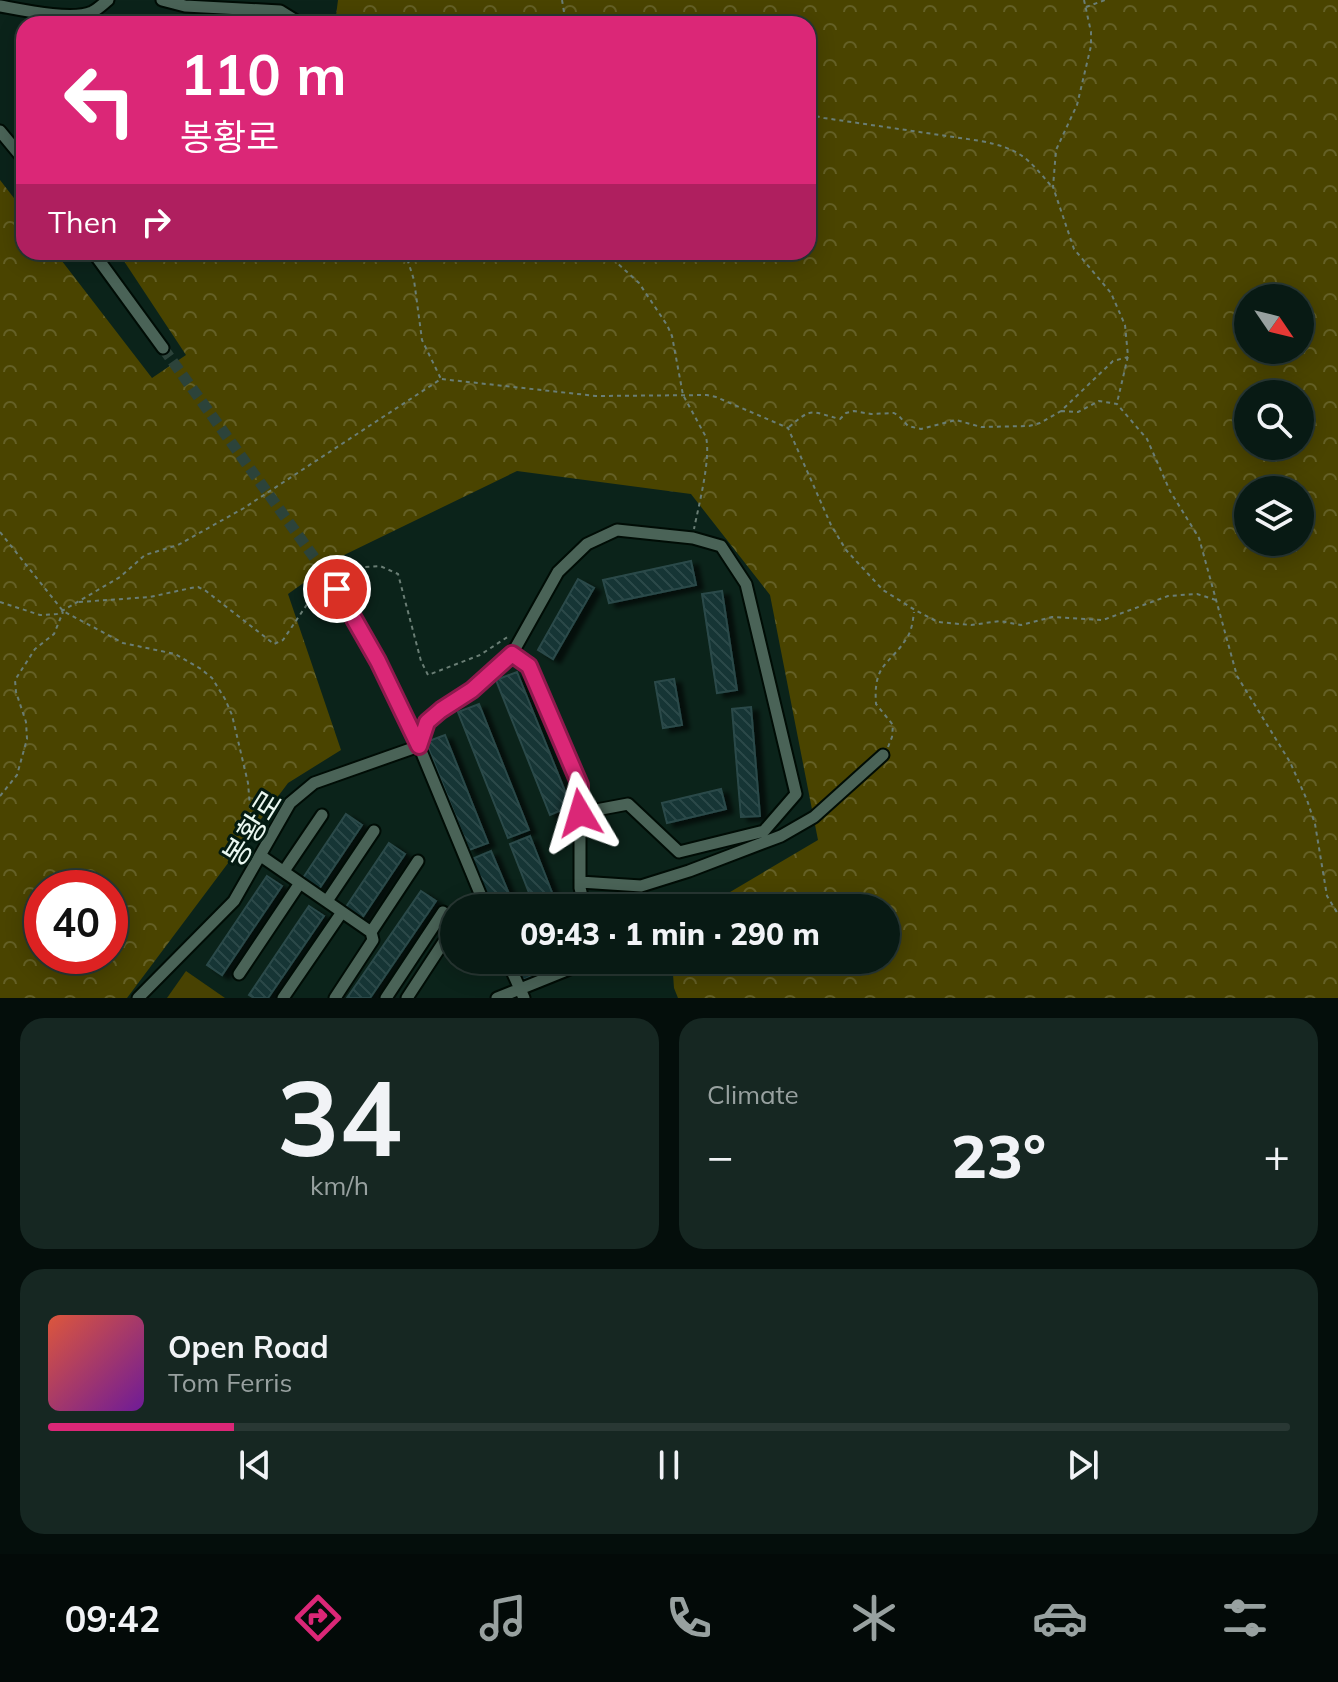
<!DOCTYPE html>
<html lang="en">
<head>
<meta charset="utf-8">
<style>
  body { margin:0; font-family:Mulish,"Noto Sans KR",sans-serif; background:#162722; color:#f1f3f6; height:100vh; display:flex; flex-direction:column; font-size:30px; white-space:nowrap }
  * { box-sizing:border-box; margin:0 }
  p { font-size:26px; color:#98a1a0 }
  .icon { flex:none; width:44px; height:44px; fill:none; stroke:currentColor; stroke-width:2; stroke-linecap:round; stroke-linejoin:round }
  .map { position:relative; height:998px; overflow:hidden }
  .panel { display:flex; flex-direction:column; gap:20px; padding:20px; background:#040e0b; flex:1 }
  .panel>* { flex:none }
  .guide { position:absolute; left:16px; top:16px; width:800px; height:244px; border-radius:24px; box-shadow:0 4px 20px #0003,0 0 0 2px #293834; background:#db2777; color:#fff; overflow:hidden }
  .needle { width:52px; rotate:125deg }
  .buttons { position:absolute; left:1234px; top:284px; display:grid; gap:16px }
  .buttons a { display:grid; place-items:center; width:80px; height:80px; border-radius:50%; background:#081a14; box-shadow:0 4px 20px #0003,0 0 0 2px #293834; font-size:40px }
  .speed { position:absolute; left:24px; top:870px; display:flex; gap:16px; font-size:40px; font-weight:700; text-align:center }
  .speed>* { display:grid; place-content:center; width:104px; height:104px; border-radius:50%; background:#081a14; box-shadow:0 4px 20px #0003,0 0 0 2px #293834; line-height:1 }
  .speed .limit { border:12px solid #d22; background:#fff; color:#111 }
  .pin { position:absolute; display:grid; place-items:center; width:68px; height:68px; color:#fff; margin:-34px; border:4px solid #fff; border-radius:50%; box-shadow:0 2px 8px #0007 }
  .me { position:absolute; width:88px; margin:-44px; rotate:353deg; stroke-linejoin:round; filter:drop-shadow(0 0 6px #0008) }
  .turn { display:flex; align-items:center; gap:28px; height:168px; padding:0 32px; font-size:36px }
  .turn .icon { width:104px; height:104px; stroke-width:2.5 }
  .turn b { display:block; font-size:56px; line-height:68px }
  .then { display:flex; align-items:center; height:76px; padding:0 32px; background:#0003; gap:16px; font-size:30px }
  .big { font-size:60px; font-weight:800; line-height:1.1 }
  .panel .card { flex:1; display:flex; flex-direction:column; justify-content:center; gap:12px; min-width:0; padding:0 28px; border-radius:24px; background:#162722 }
  .panel .dial { align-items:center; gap:0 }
  .dial b { font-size:104px; line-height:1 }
  .song { display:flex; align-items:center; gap:24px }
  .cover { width:96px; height:96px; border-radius:12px; background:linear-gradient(135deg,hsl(10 70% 55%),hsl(280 70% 35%)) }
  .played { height:8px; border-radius:4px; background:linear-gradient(90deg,#db2777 15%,#293834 15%) }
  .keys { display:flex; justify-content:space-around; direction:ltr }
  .heat { display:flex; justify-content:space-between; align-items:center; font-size:44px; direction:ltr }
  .panel .tiles { flex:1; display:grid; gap:20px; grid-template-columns:1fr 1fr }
  .card:last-child { grid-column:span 2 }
  .trip { position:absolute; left:440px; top:894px; width:460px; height:80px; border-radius:40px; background:#081a14; box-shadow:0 4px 20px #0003,0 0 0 2px #293834; font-weight:800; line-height:80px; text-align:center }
  .tabs { display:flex; height:128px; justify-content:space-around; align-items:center; background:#030a08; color:#98a1a0 }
  .tabs .icon { width:56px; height:56px }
  .tabs .selected { color:#db2777 }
  .tabs b { font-size:36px; color:#f1f3f6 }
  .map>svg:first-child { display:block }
</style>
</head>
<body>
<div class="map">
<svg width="1338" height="998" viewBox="0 0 1338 998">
  <defs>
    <pattern id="forest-crowns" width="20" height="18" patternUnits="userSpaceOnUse" patternTransform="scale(2)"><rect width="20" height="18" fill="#4a4400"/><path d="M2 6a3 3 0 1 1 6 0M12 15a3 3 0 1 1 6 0" fill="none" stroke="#646026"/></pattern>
    <pattern id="building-back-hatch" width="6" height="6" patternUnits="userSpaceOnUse" patternTransform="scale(2)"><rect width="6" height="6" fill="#153434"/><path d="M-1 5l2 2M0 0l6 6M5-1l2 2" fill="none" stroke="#2c4848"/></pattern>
    <filter id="shadow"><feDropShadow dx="7" dy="4" stdDeviation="2" flood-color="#0009"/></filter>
  </defs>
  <rect width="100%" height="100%" fill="#0b231a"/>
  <path fill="url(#forest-crowns)" fill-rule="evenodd" d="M338 0H1338V998H678L674 988 672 960H886V908H703L818 840 770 595 691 494 517 471 340 557 288 594 341 750 288 783 127 998H0V180L24 211V252H55L152 378 186 355 118 252H808V24H335ZM1248 298H1300V350H1248ZM1248 394H1300V446H1248ZM1248 490H1300V542H1248ZM42 888H110V956H42Z"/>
  <path fill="#484202" d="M186 971 225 998H167Z"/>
  <path fill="url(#building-back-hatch)" stroke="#2c4a4a" stroke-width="2" filter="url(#shadow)" d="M691 561 696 585 609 603 603 580Z
    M578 579 594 588 553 659 538 650Z
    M722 591 737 690 717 693 702 594Z
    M517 672 571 806 550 815 496 680Z
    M674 679 682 725 663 728 655 682Z
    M479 704 529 830 508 838 458 712Z
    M751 707 760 816 741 817 732 709Z
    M445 735 488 843 469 850 426 742Z
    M721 789 726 809 667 823 662 803Z
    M346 814 362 825 319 889 303 878Z
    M530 836 558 908H535L510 844Z
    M389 843 405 854 362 918 346 907Z
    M491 851 515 908H493L472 859Z
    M267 876 282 886 222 975 207 965Z
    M421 891 436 901 370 998H347Z
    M309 906 324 916 268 998H254L249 995Z
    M514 960H543L547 969 521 981 512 961Z"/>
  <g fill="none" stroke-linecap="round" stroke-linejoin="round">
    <path stroke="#2c433a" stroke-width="11" stroke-dasharray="11 5.5" stroke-linecap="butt" d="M163 348 337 589"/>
    <defs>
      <path id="minor" d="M162 0 185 6 280 11 301 24
        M0 6C22 10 72 21 92 12 98 9 103 4 108 0
        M0 131 24 160
        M93 252 163 348
        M337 589 378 661 419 746 486 908
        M512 654 558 572 587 544 617 530 693 538 721 546 746 584 796 794 764 831 679 852 628 804 580 813
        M261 856 371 932 373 940 335 998
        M284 871 322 815
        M580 882 641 886 689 871 781 836 814 817 883 755
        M327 901 374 831
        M371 932 418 861
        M239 974 300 883
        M138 998 234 901 290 803 314 783 419 746 427 722 441 710 472 690 512 654 529 666 580 785V888L585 908
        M283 998 342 912
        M386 998 443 912
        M407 998 443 943
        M497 998 520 989 507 960
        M524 998 520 989 592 960"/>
    </defs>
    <use href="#minor" stroke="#000c05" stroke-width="15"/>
    <path stroke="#6a7e75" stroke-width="2" stroke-dasharray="4 4" stroke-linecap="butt" d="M562 0 564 12 571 24
      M1084 0 1091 32V46L1077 105 1056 150 1053 187 1074 249 1111 293 1125 325 1128 356 1117 403
      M1086 7 1105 0
      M808 114 824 118 981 141C1020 149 1027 157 1052 187
      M405 252 414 280 422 340 441 379
      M609 252 615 261 639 283 667 325 672 336 683 395 706 437C711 459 699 504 694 529
      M1061 411 1078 412 1099 401 1117 404 1147 439 1170 491 1199 538 1237 676 1290 762 1307 800 1315 824 1327 896 1338 914
      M789 427C813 406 811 412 840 419L846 413 854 411 871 414 894 413 899 416 908 426 921 429 956 420 981 427 1029 426 1040 423 1061 411 1113 361 1128 357
      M0 532 63 611 123 643 175 654 201 669 212 678 225 699 232 715 248 783 251 819 259 833
      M337 578 349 568 380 566 398 574 421 661 428 675 480 655 509 636
      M0 602 40 615 57 614 120 577 145 555 178 545 244 508 441 379 596 396 707 395 716 397 788 428 831 525 846 550 883 590 915 610 938 622 971 625 1000 621 1021 625 1052 617 1103 620 1168 596 1197 594 1216 600
      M79 602 150 597 191 588 198 587 206 591 274 644 283 640 310 600 326 587
      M888 747 892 737 893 725 876 704C873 662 890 666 908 636 912 629 913 620 914 612
      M0 796 17 775 27 739 26 722 16 692 15 680 35 649 54 634 63 612"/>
    <use href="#minor" stroke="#4a6357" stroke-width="11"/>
  </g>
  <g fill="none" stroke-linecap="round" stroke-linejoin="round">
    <defs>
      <path id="route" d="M337 589 378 661 419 746 427 722 441 710 472 690 512 654 529 666 580 785V813"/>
    </defs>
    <use href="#route" stroke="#8e194d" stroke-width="20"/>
    <use href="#route" stroke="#db2777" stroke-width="14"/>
  </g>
  <g text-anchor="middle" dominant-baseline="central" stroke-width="6" stroke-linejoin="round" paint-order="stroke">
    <g font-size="30" fill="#e9f7f0" stroke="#031a11">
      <text transform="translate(252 828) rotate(-58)">봉황로</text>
    </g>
  </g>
</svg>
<div class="buttons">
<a><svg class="needle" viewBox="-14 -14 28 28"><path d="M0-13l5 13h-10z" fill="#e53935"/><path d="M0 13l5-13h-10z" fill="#98a1a0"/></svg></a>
<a><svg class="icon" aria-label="search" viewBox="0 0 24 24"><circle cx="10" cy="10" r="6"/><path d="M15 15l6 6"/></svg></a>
<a><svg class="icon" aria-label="layers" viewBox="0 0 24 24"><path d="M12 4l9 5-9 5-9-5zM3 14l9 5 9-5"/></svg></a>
</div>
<div class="speed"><div class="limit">40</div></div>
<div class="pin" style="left:337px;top:589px;background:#d93025"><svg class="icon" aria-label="arrive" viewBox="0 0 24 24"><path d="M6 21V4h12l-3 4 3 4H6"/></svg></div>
<svg class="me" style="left:580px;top:813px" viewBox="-20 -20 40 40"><path d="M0-17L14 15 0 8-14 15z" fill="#db2777" stroke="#fff" stroke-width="4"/></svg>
<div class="trip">09:43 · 1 min · 290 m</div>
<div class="guide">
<div class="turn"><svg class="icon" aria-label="left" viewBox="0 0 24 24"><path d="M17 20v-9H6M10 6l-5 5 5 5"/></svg><div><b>110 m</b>봉황로</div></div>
<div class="then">Then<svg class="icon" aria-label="right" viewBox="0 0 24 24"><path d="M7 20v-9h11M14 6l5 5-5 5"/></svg></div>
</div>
</div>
<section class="panel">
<div class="tiles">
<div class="card dial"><b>34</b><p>km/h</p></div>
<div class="card"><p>Climate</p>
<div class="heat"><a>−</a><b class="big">23°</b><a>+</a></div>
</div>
<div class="card">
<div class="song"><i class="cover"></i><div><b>Open Road</b><p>Tom Ferris</p></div></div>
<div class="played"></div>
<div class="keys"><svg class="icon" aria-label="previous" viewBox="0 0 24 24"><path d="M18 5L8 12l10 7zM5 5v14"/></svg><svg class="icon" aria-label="pause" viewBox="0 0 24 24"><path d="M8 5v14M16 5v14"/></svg><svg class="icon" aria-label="next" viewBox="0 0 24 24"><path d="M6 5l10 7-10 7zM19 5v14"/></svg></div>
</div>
</div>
</section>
<nav class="tabs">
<b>09:42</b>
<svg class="icon selected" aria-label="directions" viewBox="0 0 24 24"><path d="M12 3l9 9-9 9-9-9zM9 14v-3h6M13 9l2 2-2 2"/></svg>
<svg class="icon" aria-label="music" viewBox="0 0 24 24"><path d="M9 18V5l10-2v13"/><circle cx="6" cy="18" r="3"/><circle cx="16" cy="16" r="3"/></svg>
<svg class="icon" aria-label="phone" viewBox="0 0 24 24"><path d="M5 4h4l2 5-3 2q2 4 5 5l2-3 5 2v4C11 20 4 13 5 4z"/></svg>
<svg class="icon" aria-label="climate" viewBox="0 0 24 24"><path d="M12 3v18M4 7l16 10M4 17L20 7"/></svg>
<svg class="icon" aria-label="car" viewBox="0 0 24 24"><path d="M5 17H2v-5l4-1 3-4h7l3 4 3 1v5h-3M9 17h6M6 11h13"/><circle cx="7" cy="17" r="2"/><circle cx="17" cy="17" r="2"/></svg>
<svg class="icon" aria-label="filters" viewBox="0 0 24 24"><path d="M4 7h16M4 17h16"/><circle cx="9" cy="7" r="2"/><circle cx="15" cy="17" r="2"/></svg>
</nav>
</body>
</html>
